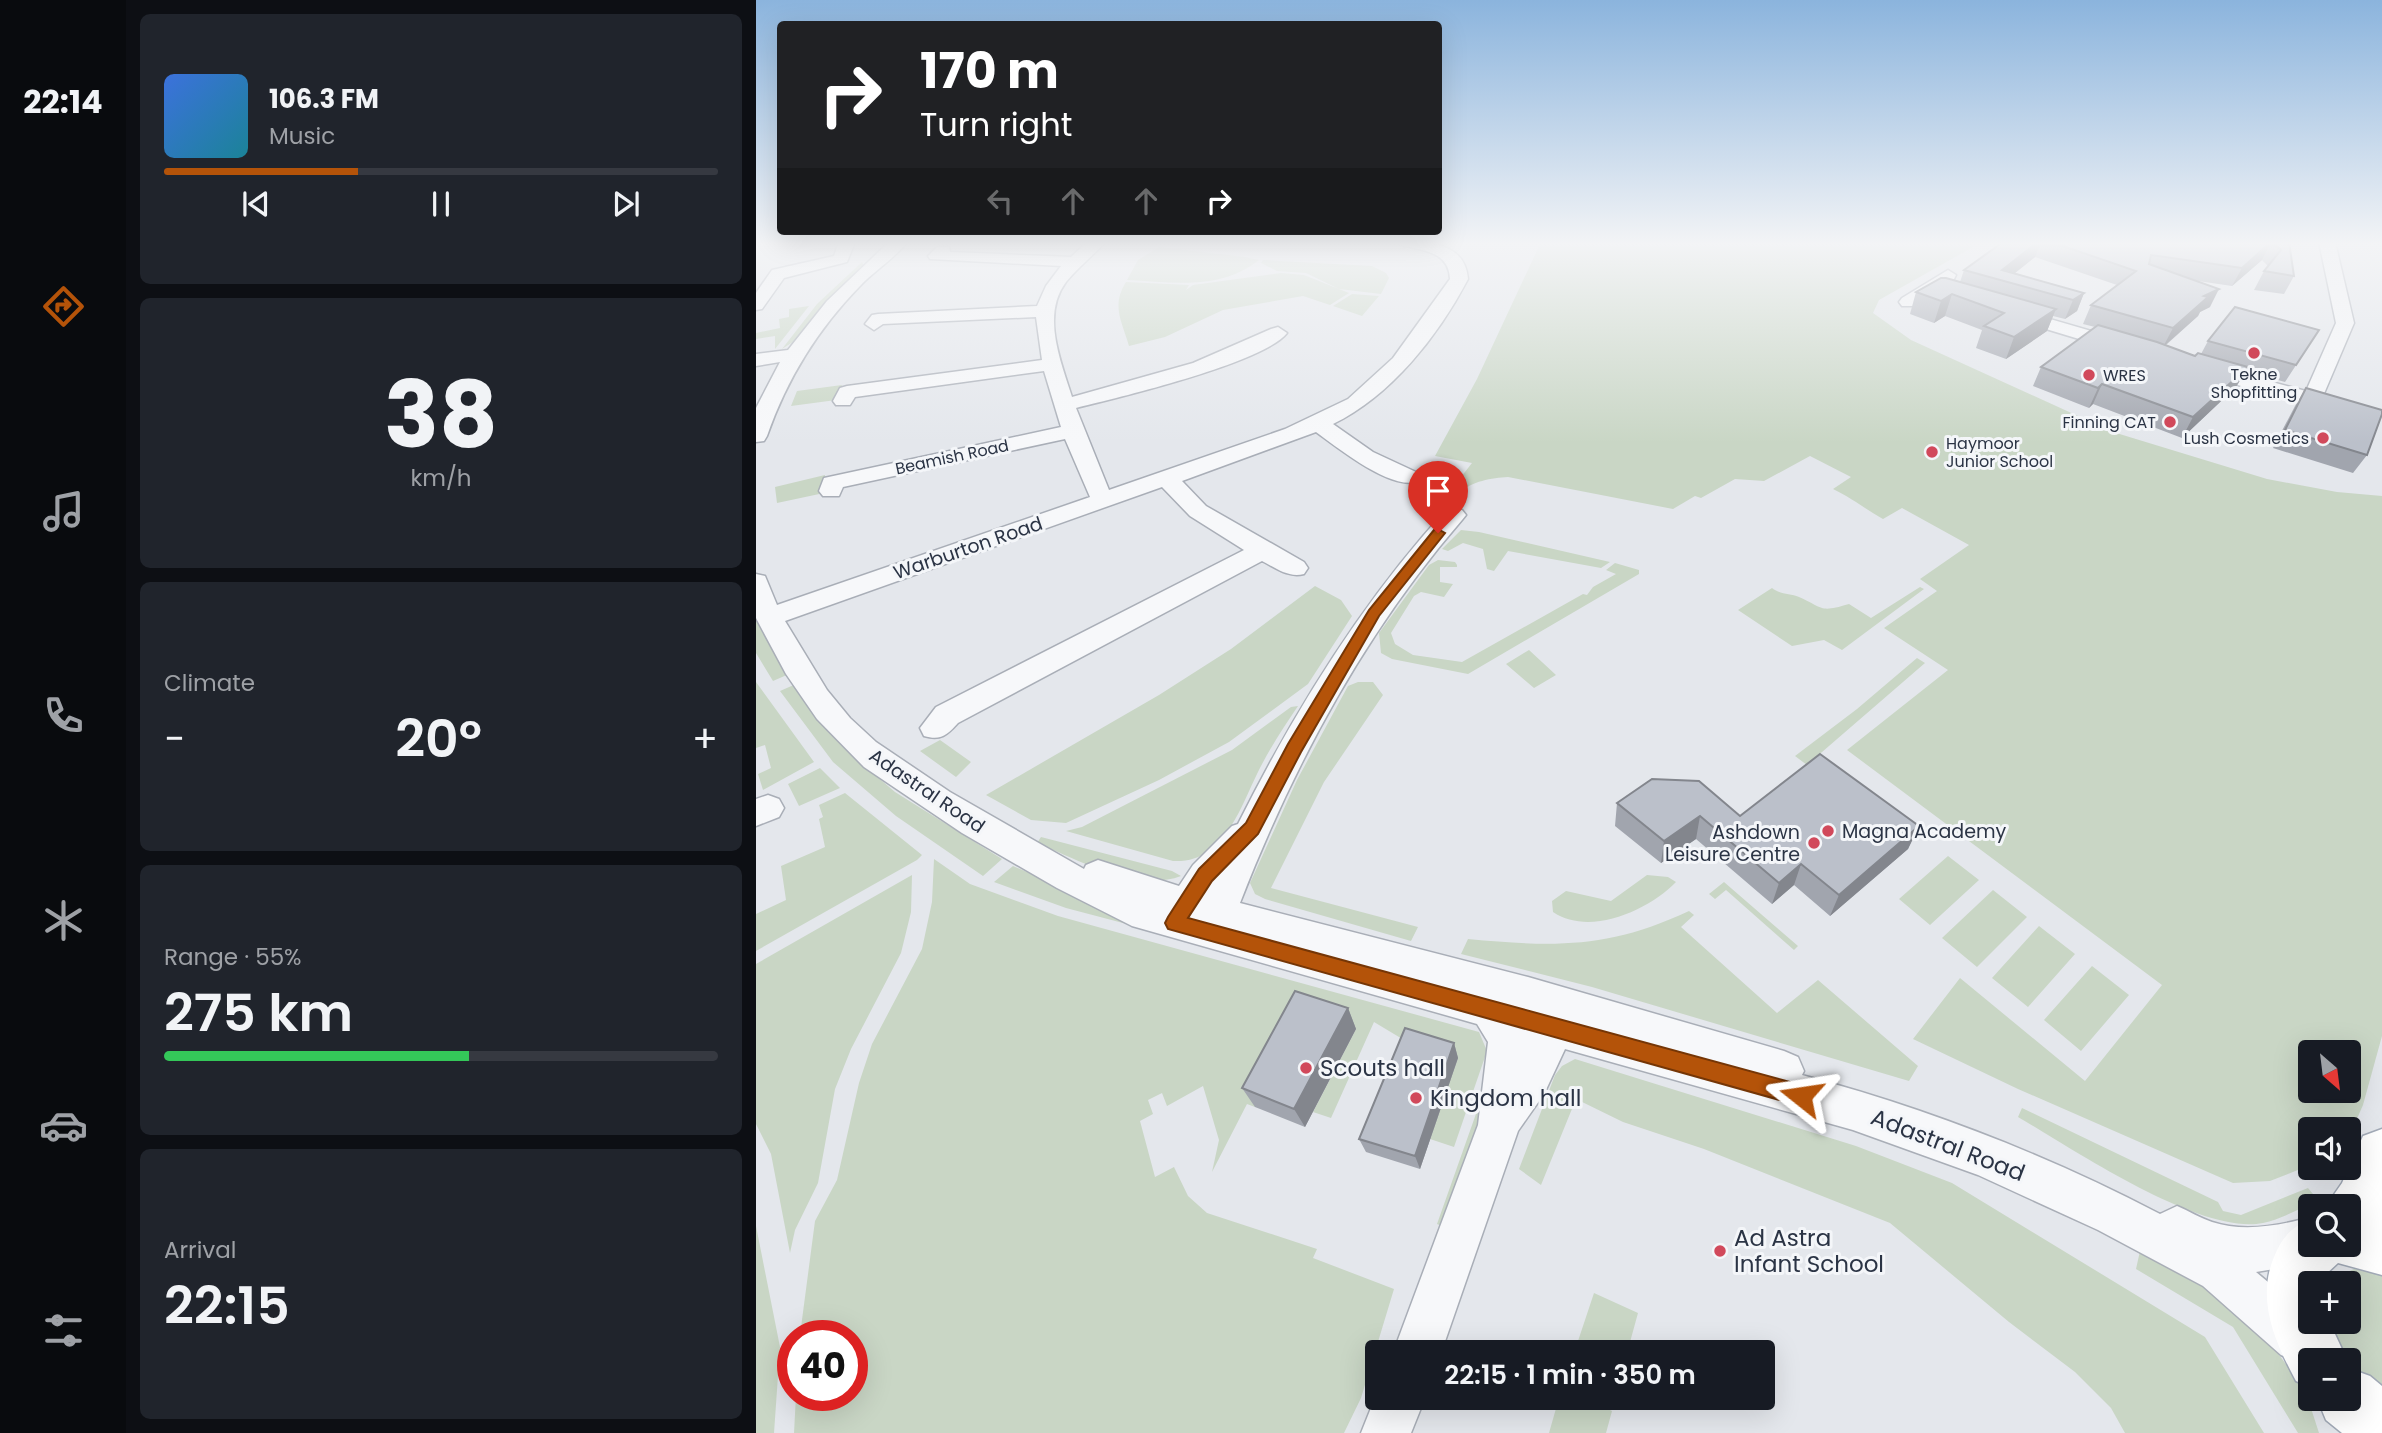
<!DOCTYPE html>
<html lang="en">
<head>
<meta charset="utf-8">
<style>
  body { margin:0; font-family:Poppins,sans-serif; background:#20242c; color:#f1f3f6; height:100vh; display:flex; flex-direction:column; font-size:26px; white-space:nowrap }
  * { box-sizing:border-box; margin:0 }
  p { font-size:23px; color:#9ea1a6 }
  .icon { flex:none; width:38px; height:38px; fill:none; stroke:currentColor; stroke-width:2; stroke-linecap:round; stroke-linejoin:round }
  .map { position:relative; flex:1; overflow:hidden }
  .panel { display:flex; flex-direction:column; gap:14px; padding:14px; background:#0d0f14; width:630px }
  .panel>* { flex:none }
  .hud { position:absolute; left:21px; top:21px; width:665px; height:214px; border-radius:7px; box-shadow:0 7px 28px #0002; background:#202124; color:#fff; overflow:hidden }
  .needle { width:46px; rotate:152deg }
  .buttons { position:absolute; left:1542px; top:1040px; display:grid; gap:14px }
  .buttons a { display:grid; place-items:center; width:63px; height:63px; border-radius:7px; background:#171b24; box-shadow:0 7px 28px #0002; font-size:35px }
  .speed { position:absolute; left:21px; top:1320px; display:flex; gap:14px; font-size:35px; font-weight:700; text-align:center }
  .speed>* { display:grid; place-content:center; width:91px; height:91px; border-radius:50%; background:#171b24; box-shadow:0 7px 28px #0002; line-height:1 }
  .speed .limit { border:10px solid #d22; background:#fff; color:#111 }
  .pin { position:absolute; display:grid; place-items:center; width:60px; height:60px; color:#fff; margin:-72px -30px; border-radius:50% 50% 50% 0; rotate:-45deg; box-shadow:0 0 7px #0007 }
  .pin .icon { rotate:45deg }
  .me { position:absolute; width:77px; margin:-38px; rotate:285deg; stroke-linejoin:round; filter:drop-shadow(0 0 5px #0008) }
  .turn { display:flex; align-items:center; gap:24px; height:147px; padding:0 28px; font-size:32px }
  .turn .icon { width:91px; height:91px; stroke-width:2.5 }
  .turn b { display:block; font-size:49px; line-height:60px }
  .lanes { display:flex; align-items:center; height:66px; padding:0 28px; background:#0003; justify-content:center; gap:35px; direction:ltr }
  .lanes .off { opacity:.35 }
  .big { font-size:52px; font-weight:600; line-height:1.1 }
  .panel .tile { flex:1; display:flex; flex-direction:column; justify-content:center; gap:10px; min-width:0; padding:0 24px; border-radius:10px; background:#20242c }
  .panel .dial { align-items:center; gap:0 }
  .dial b { font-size:91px; line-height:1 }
  .song { display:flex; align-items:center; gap:21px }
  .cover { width:84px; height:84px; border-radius:10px; background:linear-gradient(135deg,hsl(220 70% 55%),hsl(190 70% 35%)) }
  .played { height:7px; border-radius:4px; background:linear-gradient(90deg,#b45309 35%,#363941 35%) }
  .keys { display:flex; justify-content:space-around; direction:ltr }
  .heat { display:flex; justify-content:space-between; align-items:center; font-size:38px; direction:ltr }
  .charge { height:10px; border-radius:5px; background:linear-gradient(90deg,#34c759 55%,#363941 0) }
  .trip { position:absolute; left:609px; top:1340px; width:410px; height:70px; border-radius:7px; background:#171b24; box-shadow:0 7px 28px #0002; font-weight:600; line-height:70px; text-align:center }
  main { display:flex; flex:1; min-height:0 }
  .tabs { display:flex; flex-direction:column; width:126px; justify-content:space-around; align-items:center; background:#090b0e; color:#9ea1a6 }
  .tabs .icon { width:49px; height:49px }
  .tabs .current { color:#b45309 }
  .tabs b { font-size:32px; color:#f1f3f6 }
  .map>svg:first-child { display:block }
</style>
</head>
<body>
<main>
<nav class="tabs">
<b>22:14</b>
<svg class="icon current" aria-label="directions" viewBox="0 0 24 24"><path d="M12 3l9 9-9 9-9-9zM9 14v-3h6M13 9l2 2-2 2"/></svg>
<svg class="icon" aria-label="music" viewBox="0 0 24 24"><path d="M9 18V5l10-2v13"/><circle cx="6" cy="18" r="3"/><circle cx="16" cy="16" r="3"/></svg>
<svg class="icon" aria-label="phone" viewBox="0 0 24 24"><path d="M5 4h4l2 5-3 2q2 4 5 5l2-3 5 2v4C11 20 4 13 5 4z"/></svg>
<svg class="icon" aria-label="climate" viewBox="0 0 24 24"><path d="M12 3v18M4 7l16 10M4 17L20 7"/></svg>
<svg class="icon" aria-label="car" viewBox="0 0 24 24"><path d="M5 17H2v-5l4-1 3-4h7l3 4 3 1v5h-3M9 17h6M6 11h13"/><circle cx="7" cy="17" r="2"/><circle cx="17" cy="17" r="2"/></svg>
<svg class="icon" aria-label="filters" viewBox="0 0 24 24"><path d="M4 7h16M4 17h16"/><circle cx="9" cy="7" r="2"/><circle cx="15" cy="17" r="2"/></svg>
</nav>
<section class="panel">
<div class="tile">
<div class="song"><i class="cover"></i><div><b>106.3 FM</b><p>Music</p></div></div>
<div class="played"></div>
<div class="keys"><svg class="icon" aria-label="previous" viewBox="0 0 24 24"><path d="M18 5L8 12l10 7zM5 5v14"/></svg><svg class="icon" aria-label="pause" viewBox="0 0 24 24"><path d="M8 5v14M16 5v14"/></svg><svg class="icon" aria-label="next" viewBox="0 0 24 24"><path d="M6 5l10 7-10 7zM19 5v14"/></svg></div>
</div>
<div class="tile dial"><b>38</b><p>km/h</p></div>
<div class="tile"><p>Climate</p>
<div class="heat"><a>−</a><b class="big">20°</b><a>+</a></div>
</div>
<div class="tile"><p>Range · 55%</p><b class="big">275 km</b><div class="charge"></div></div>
<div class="tile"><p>Arrival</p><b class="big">22:15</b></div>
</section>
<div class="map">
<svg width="1626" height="1433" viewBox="0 0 1626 1433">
  <rect width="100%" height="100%" fill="#e4e7ec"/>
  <path fill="#c9d6c5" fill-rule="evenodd" d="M785 242H1216L1217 247 1123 300 1117 313 1155 340 1357 432 1511 479 1581 492 1626 496V1036L1607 1105 1593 1137 1592 1129H1575L1568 1125 1566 1129H1554L1552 1166 1514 1181 1477 1183 1262 1089 1157 1039 1204 978 1329 1081 1406 985 1091 750 1192 670 1128 628 1181 591 1164 579 1213 545 1146 508 1127 519C1109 509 1096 498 1077 489L1095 477 1054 456 1008 481 979 479 945 498 939 496 917 509 752 477C736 478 715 481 704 493L694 491 716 463 679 456 721 379ZM1554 1052H1592V1090H1554Z
    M403 247 489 257 503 260C464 291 417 282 371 280L382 260Z
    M507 260 616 266 630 273 633 278 625 294 583 289 550 273 521 271 505 263Z
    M106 262 108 266 70 304 40 340 26 349 61 304Z
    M525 273 548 275 593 293 574 305 547 296 467 310 409 337 373 346C366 321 355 306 370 282L433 285 430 290 437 285Z
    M596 294 623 296 606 316 577 306Z
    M53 306 19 349V336L0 339V333L24 328 23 319 33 317V309Z
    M86 385 80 400 35 406 41 391Z
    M69 475 68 493 21 503 19 487Z
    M705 530 723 532 854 562 845 568 752 551 738 571 731 569 727 549 707 543 692 551 686 549Z
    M682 560 699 562 701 565V567H684V582L697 584 688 597 665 592 658 596 635 633 639 644 657 655 706 662 827 594 831 595 837 587 860 574 850 570 859 563 883 570V574L712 674 636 659 625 653 623 633 673 565Z
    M559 586 585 600 596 616 552 684 473 742 403 780 310 823 275 820 230 795 403 695 475 649Z
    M1164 587 1168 589 1086 650 1068 640 1036 646 982 610 1016 588C1025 595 1034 593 1043 597 1068 608 1063 613 1093 604L1115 618Z
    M0 609 33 674 17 681 0 653Z
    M773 650 800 675 778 688 750 664Z
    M1161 658 1169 663 1051 765 1039 756 1101 709Z
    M0 682 58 762 7 790 2 774 15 768 9 745 0 748Z
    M602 682H617L627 695 568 782 515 888 662 927 655 941 509 899 499 894 494 883 541 780 592 686Z
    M40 684 91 751 139 792 246 859 227 876 140 816 77 762 24 691Z
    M542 706C529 725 516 745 505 766 485 804 470 864 417 861L310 831 326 827 476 750 535 707Z
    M184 740 215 762 200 777 164 751Z
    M64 768 84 788 43 806 32 784Z
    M89 793 166 855 161 860 0 951V914L30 900 25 866 69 847 63 819 67 817 63 805Z
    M285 837 416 871 425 876C380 893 323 860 281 843Z
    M1192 856 1223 880 1174 925 1143 899Z
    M178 859 214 884 302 916 723 1032 731 1051 698 1147 674 1139 687 1101 689 1087 693 1083 702 1058 653 1043 618 1022 575 1118 557 1112 600 1029 550 1012 499 1107 491 1104 456 1172 463 1140 447 1086 411 1106 406 1093 392 1100 397 1114 384 1121 399 1177 418 1167 432 1196 451 1213 561 1249 557 1258 638 1289 605 1398 588 1433H38L40 1395H96V1335H44L59 1221 81 1180 103 1083 116 1044 166 949 176 902Z
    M257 866 420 937 310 908 238 882Z
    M156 875 155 912 145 953 95 1049 79 1089 62 1183 39 1230 34 1253 15 1154 0 1124V964Z
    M891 875 912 877 920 882C893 910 834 937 797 912L796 901 810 891 855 901Z
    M968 882 1042 946 1038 950 970 890 959 899 953 894Z
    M1237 890 1271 917 1221 967 1186 938Z
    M933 911 938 915 925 927 1021 1013 1062 980 1162 1066 1153 1081 836 987 705 954 712 939C798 947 852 949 933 911Z
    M1283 926 1319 954 1272 1007 1236 978Z
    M1336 966 1373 995 1325 1051 1288 1020Z
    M819 1059 1100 1146 1196 1183 1449 1337 1508 1433H1369L1355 1408 1319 1372 1253 1322 1134 1223 948 1149 867 1122 820 1099 785 1185 763 1169 799 1075 806 1066Z
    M738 1063 744 1074 686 1226 681 1224Z
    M1266 1108 1462 1202 1467 1211 1485 1215 1552 1188 1562 1200C1545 1208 1526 1219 1507 1223 1445 1236 1317 1149 1262 1117Z
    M0 1226 24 1347 18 1433H0Z
    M1384 1251 1442 1281 1515 1344 1540 1378 1553 1402 1563 1433H1542L1477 1327 1380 1269Z
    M1598 1269 1626 1272V1396C1600 1373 1586 1353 1573 1321H1592V1283H1577L1584 1275Z
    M838 1293 882 1313 871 1353H818Z
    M803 1398H830L856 1411 850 1433H793Z"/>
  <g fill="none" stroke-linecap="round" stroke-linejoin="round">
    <defs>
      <path id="minor" d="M83 242H99L91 262 28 278 6 309 0 310V293L16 270 78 256Z
        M133 242H151C138 259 118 271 104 286 61 330 31 379 11 436L8 441 0 442V408L24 362 0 366V354L32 350 71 301Z
        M331 242H349C337 256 322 267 310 282 285 315 305 362 316 397L437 363 515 329 522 327 531 333C508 363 361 398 320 408L353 490 529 429 592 399 637 358 694 279C693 251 667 251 645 245L643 242C672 242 709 242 712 279 682 336 635 396 577 424L617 452 660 472 663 477 660 482C633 489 582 448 560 432L426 481 450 506 548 562 552 568 548 574C532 578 520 568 506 561L202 723C191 735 185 741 168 736L164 728 180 707 488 550 434 516 406 487 29 621 71 690 94 718 120 742 194 792 328 869 330 865 342 860 423 886 437 865 476 826 482 824C538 712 605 603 690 510H706L710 515 706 520C609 632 537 766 484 903L772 977 1028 1051 1042 1057 1048 1071 1046 1075C1170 1108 1291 1155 1404 1214L1421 1206C1433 1211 1444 1218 1456 1222 1486 1232 1524 1226 1554 1217V1244H1574L1570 1255 1542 1265 1500 1272 1554 1317V1321H1559L1566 1338 1559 1355 1542 1362 1525 1355 1447 1286 1342 1230 1222 1175 1097 1130 809 1049 788 1094 762 1131 685 1353H637L722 1125 732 1042 721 1024 376 926 301 888 206 833 108 767 61 719 30 674 0 618V574L9 576 21 605 334 497 309 439 87 487 83 496H67L63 491 68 478 305 427 288 371 99 397 94 405H80L77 401 84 388 91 386 286 360 280 317 127 324 118 330 109 324 116 315 122 314 281 306 290 286 305 266 174 259 172 256 181 247H193L194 252 315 257Z
        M1563 242H1579L1598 323 1564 403 1557 405 1440 374 1437 370 1447 364 1550 391 1580 323Z
        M1192 270 1200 275 1198 279 1158 306H1146L1143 302 1146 298Z
        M1256 308 1373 342 1375 346 1366 352 1250 317 1247 313 1250 309Z
        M12 795 23 799 28 808 23 817 0 826V799Z
        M621 1393V1398H669L655 1433H605Z"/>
      <path id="major" d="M1626 1129V1275L1582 1263 1569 1275 1567 1283H1554V1321H1573L1591 1360H1554V1387L1540 1381C1519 1342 1500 1300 1518 1257 1525 1239 1535 1227 1554 1219V1244H1592V1206H1570L1586 1183 1607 1136Z
        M1592 1368 1614 1376 1626 1386V1433H1586L1570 1420 1561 1398H1592Z"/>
    </defs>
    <use href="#minor" stroke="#a9aeb7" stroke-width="3"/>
    <use href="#major" stroke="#a3abb8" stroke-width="3"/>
    <use href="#minor" fill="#f7f8fa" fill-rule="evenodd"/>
    <use href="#major" fill="#fff" fill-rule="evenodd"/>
  </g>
  <path fill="#a1a5ae" d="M1247 242H1533L1538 276 1528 294 1498 290 1508 271 1512 266 1506 260 1476 286 1442 281 1454 307 1444 312 1442 316 1410 345 1439 356 1445 354 1452 341 1563 330 1529 382 1490 371 1480 387 1426 438 1337 404 1333 408 1277 386 1285 367 1339 327 1327 324 1335 305 1361 285 1279 257 1259 273 1328 293 1321 311 1309 319 1297 316 1291 331 1250 359 1220 348 1226 330 1189 316 1178 323 1154 314 1160 292 1204 282 1208 270Z
    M1550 388 1611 455 1597 473 1517 448 1539 406Z
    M861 803 984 816 1163 826 1152 849 1074 916 1038 885 1016 904 940 839 905 863 859 826Z
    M592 1008 600 1029 549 1127 499 1107 486 1088Z
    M698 1043 702 1058 664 1169 610 1152 603 1139Z"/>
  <path fill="#83868d" d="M1282 242H1285L1279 257 1249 281 1246 270Z
    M1515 242 1506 260 1476 286 1486 268Z
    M1463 289 1454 307 1444 312 1442 316 1407 347 1417 328 1448 296Z
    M1328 293 1321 311 1309 319 1317 300Z
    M1196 294 1189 316 1178 323 1185 301Z
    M1300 309 1291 331 1250 359 1258 337Z
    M1492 367 1480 387 1426 438 1437 417Z
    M1346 384 1337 404 1333 408 1342 388Z
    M944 816 940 839 905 863 908 841Z
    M1163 826 1152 849 1074 916 1083 895Z
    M1045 864 1038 885 1016 904 1023 883Z
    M592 1008 600 1029 549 1127 538 1109Z
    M698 1043 702 1058 664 1169 659 1156Z"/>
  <path fill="#bbc0ca" stroke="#83868d" stroke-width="2" d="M1247 242H1282L1246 270 1328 293 1317 300 1208 270Z
    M1295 242H1515L1486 268 1395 255 1393 264 1463 289 1448 296 1452 297 1417 328 1335 305 1380 271Z
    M1516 242H1533L1538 276 1508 271 1525 250Z
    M1185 278H1190L1300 309 1258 337 1228 326 1248 313 1196 294 1185 301 1160 292Z
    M1479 307 1563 330 1540 365 1452 341Z
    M1342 325 1401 342 1439 356 1442 353 1492 367 1437 417 1346 384 1342 388 1285 367Z
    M1550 388 1626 410V414L1611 455 1529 430Z
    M1064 754 1163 826 1083 895 1045 864 1023 883 944 816 908 841 861 803 896 779 943 781 984 816Z
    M539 991 592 1008 538 1109 486 1088Z
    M649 1028 698 1043 659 1156 603 1139Z"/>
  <linearGradient id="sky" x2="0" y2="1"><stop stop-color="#8bb4dd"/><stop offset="0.55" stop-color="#f3f4f6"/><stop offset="1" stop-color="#f3f4f6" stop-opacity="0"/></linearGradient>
  <rect width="1626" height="443" fill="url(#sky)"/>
  <path fill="#b45309" stroke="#753606" stroke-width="2" d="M682 529 689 533 623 616 545 752 502 834 456 881 432 918 1045 1085 1053 1088 1056 1096 1053 1103 1045 1106 412 929 409 923 412 917 443 869 490 823 532 744 613 610 678 530Z"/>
  <g fill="#d1495b" stroke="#f4f6f9" stroke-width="2.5">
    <circle cx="1498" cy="353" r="7"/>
    <circle cx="1333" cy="375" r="7"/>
    <circle cx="1414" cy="422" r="7"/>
    <circle cx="1567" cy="438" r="7"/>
    <circle cx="1176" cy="452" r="7"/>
    <circle cx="1072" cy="831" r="7"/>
    <circle cx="1058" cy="843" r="7"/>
    <circle cx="550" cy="1068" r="7"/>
    <circle cx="660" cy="1098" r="7"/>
    <circle cx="964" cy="1251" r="7"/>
  </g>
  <g text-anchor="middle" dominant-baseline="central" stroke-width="6" stroke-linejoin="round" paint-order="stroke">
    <g font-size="16" fill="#2b3445" stroke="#f4f6f9" text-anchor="start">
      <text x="1498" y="374" text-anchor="middle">Tekne<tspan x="1498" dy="18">Shopfitting</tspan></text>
      <text x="1347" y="375">WRES</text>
      <text x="1400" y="422" text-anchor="end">Finning CAT</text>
      <text x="1553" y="438" text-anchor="end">Lush Cosmetics</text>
      <text x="1190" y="443">Haymoor<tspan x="1190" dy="18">Junior School</tspan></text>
    </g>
    <g font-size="16" fill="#2b3445" stroke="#f4f6f9">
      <text transform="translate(196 457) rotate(-12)">Beamish Road</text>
    </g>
    <g font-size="19" fill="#2b3445" stroke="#f4f6f9">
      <text transform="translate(212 548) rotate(-19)">Warburton Road</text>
      <text transform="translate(171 791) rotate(34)">Adastral Road</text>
    </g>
    <g font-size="19" fill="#2b3445" stroke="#f4f6f9" text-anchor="start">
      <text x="1086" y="831">Magna Academy</text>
      <text x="1044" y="832" text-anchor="end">Ashdown<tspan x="1044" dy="22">Leisure Centre</tspan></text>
    </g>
    <g font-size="23" fill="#2b3445" stroke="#f4f6f9" text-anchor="start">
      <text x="564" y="1068">Scouts hall</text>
      <text x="674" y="1098">Kingdom hall</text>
      <text x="978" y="1238">Ad Astra<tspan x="978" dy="26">Infant School</tspan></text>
    </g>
    <g font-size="23" fill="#2b3445" stroke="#f4f6f9">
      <text transform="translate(1192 1145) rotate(21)">Adastral Road</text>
    </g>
  </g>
</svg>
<div class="buttons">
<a><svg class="needle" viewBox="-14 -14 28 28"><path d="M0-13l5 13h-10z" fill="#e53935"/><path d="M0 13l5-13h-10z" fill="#9ea1a6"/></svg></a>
<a><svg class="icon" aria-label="sound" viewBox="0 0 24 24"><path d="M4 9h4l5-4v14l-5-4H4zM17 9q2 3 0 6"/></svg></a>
<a><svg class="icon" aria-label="search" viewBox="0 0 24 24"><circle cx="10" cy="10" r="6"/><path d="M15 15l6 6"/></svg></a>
<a>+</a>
<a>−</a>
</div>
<div class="speed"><div class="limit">40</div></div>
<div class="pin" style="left:682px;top:533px;background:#d93025"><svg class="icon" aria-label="arrive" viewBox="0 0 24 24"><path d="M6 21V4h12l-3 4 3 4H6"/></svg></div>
<svg class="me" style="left:1045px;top:1096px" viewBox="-20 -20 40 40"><path d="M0-17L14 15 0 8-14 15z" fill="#b45309" stroke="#fff" stroke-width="4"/></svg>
<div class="trip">22:15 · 1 min · 350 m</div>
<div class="hud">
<div class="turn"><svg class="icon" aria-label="right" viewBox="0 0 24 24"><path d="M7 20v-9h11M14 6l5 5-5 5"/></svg><div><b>170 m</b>Turn right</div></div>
<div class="lanes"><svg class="icon off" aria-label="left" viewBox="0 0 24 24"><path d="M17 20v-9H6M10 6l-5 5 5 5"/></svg><svg class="icon off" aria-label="ahead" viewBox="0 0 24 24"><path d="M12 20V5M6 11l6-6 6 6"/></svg><svg class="icon off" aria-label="ahead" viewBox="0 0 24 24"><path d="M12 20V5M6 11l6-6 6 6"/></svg><svg class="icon" aria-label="right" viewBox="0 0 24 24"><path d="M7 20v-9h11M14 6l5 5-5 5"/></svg></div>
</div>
</div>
</main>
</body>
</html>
